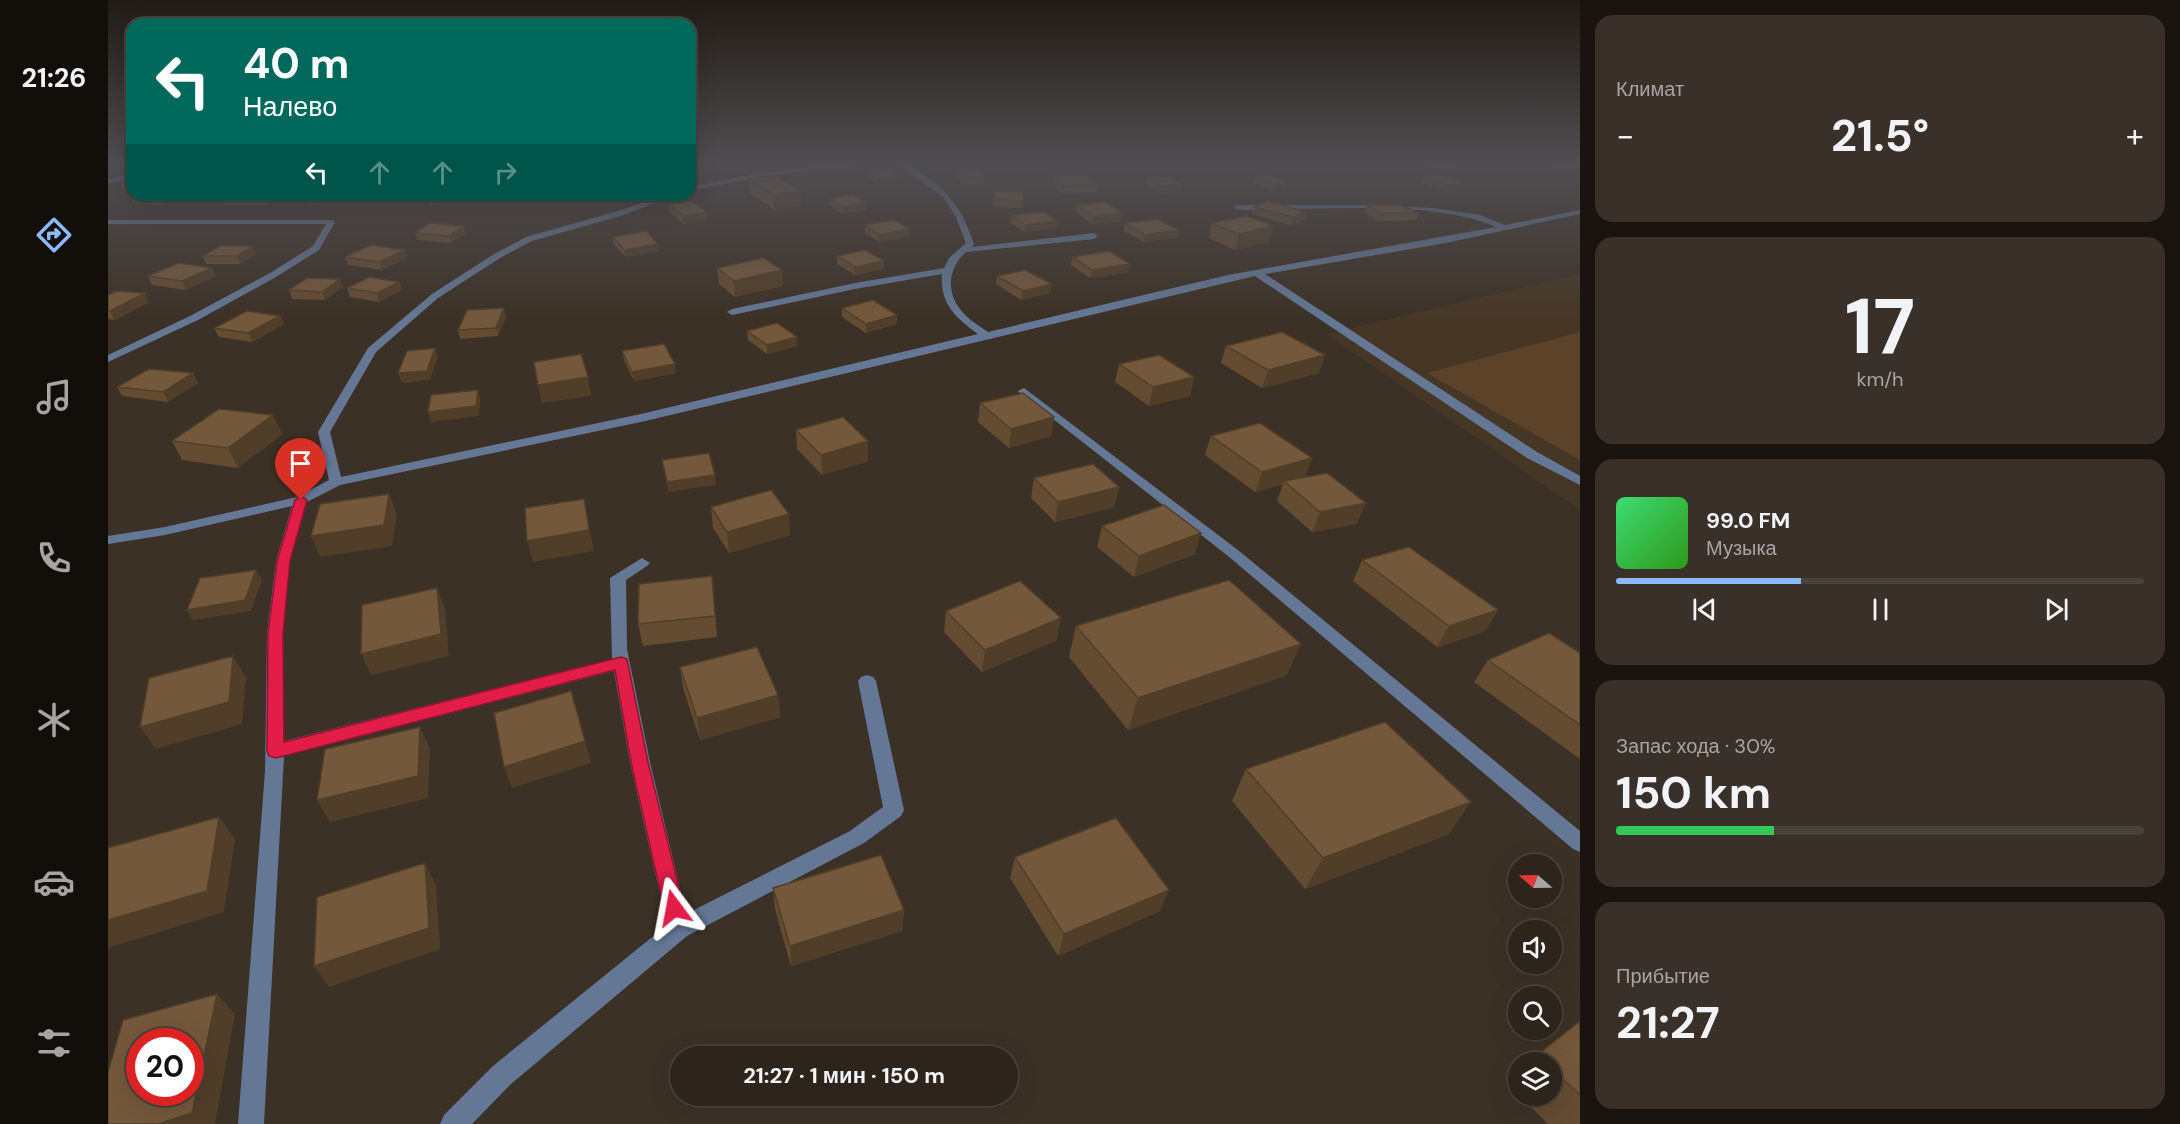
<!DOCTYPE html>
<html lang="ru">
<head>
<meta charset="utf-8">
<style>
  body { margin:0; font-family:"DM Sans",sans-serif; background:#393129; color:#f1f3f6; height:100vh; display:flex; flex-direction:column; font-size:22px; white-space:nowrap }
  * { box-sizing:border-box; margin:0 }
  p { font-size:20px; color:#a7a5a3 }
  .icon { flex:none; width:33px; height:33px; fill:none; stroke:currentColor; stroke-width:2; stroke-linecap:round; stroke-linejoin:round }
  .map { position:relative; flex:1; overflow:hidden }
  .panel { display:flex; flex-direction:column; gap:15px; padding:15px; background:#19140f; width:600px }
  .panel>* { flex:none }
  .guide { position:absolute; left:18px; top:18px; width:570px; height:183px; border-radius:18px; box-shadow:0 6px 24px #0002,0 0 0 2px #48423b; background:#00695c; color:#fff; overflow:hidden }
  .needle { width:39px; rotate:290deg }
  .buttons { position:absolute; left:1400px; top:854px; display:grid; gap:12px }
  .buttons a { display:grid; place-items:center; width:54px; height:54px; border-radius:50%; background:#2d251c; box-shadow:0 6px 24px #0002,0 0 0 2px #48423b; font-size:30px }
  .speed { position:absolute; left:18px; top:1028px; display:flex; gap:12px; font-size:30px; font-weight:700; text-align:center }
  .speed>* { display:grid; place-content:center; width:78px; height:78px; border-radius:50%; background:#2d251c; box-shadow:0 6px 24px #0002,0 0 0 2px #48423b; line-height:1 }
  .speed .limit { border:9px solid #d22; background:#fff; color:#111 }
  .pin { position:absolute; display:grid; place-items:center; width:51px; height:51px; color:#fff; margin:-62px -26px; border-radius:50% 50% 50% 0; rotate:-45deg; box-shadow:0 0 6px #0007 }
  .pin .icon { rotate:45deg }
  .me { position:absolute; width:66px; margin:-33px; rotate:347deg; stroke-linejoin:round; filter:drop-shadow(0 0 4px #0008) }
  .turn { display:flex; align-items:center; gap:21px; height:126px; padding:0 18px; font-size:27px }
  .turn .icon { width:78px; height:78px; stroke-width:2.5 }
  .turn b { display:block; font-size:42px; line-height:51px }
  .lanes { display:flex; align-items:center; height:57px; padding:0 18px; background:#0003; justify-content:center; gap:30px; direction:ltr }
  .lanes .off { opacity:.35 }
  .big { font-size:45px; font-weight:700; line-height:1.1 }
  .panel .card { flex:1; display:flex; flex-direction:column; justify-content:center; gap:9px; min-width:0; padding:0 21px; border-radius:18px; background:#393129 }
  .panel .dial { align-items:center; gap:0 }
  .dial b { font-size:78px; line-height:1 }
  .song { display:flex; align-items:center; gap:18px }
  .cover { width:72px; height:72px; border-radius:9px; background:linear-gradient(135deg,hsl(140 70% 55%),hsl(110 70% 35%)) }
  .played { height:6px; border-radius:3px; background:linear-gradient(90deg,#8cb9fc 35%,#48423b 35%) }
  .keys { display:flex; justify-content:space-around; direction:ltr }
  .heat { display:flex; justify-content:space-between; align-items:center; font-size:33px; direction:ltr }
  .charge { height:9px; border-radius:4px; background:linear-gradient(90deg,#34c759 30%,#48423b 0) }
  .trip { position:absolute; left:562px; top:1046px; width:348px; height:60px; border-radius:30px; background:#2d251c; box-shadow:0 6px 24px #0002,0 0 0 2px #48423b; font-weight:700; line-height:60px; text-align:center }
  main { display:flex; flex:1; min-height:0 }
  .tabs { display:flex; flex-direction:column; width:108px; justify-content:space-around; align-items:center; background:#120f0b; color:#a7a5a3 }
  .tabs .icon { width:42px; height:42px }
  .tabs .active { color:#8cb9fc }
  .tabs b { font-size:27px; color:#f1f3f6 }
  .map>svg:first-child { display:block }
</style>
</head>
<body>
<main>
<nav class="tabs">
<b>21:26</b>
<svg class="icon active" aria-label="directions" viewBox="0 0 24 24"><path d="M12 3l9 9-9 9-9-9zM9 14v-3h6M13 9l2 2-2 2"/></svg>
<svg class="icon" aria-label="music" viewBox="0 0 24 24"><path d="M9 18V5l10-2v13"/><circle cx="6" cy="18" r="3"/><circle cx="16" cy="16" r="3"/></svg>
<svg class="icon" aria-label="phone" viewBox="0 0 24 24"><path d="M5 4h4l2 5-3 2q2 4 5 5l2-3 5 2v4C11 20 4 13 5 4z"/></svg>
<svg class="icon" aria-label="climate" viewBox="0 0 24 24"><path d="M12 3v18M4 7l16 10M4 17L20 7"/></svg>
<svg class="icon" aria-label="car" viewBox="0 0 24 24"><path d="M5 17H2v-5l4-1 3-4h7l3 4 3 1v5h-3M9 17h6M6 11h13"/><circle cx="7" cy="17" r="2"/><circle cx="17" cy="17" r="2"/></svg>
<svg class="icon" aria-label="filters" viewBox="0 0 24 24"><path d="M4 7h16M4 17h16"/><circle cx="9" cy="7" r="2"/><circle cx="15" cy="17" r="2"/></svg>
</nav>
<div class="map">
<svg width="1472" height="1124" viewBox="0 0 1472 1124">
  <rect width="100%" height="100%" fill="#3c3126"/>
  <path fill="#463625" d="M1472 274V510L1218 334Z"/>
  <path fill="#5b4228" d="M1472 332V460L1319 373Z"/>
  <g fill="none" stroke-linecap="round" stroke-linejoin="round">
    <path fill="#647896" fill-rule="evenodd" d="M737 164H763L656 176 582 191V187L656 172Z
      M790 164C800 164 806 169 815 174 843 192 856 214 866 244L864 247 986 233 990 236 986 239 858 252C838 270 838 296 857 315 864 322 873 327 880 332L1120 275 1388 227C1331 202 1240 209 1178 209 1161 209 1144 211 1127 209L1126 207 1130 205H1263L1325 208 1372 215 1397 225 1472 210V214L1338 243 1157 274 1429 452 1472 476V485L1419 458 1147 276 533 422 232 485 199 502 182 561 175 634 176 741 504 659 502 578 534 558 542 563 539 566 518 580 519 649 542 762 578 914 742 831 775 807 750 681 753 677 759 675 765 677 768 681 796 810 793 816 756 843 579 936 403 1084 364 1124H332L336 1115 385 1066 559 925 522 762 506 671 176 756 156 1124H130L157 771 159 634 168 561 184 506 57 535 0 544V536L57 527 189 497 221 480 210 432 260 348 324 294 386 254 418 237 510 211 556 195H567L516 215 424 241 392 258 330 298 268 352 222 432 233 477 533 414 870 334C847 317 832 304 834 274L747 289 624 315 619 312 624 309 747 283 836 268 841 258 858 243 847 215 835 197Z
      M24 175V179L0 183V179Z
      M0 220H223L227 222 211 250 168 277 90 320 0 362V355L82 316 162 273 205 246 218 224H0Z
      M916 388 1130 550 1472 831V852L1465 849 1120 556 912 393 910 391Z"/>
  </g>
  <path fill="#644c33" d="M1313 164H1349L1347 170 1327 171Z
    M1438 164H1472V173L1467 174 1437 165Z
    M848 169 876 177 875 184H854L848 176Z
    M758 170 792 182 769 185 758 177Z
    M945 175 989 185 988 192 952 193 944 181Z
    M1146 176 1177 189 1164 191 1144 183Z
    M1314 176 1357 182 1354 189 1339 192 1312 183Z
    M1038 177 1073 191 1052 193 1037 184Z
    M641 179 693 191V205L666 210 642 193Z
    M12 183H24V190H15Z
    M886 191 916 201 915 208 885 207Z
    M24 195H73L74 197 56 205 25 203 22 196Z
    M175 195 160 205H116L113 198Z
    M722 199 759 210 735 214 722 206Z
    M561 205 599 220 575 224 561 212Z
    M969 205 1014 213 1013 221 984 224 968 212Z
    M1259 205 1311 213 1308 220 1269 221 1257 212Z
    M1146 207 1198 212 1196 220 1183 225 1144 214Z
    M904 215 949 221 948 228 916 232 903 223Z
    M1017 223 1071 230 1069 238 1035 242 1016 231Z
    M1104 223 1162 242 1127 250 1101 238Z
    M757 225 802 229 801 237 771 242 757 233Z
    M307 233 357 234 343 243 309 240Z
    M505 237 551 251 518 257 506 245Z
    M145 246 148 254 132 264H98L95 256Z
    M297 250 299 258 274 270 240 265 237 257Z
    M729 256 776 269 747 275 729 264Z
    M964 257 1021 272 982 278 963 265Z
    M609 268 674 270 675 286 627 297 611 284Z
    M40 276H108L78 290 44 285Z
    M889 276 944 284 942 293 913 300 888 284Z
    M291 282 294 290 271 302 242 297 239 288Z
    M235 287 217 300 184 299 181 290Z
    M0 295 41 302 7 320 0 319Z
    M734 308 789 324 758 333 734 317Z
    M172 316 176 324 144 342 111 337 106 328Z
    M398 317 390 336 352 339 350 330Z
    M639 331 689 346 659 354 640 340Z
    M1118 346 1211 373 1154 388 1113 363Z
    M514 351 568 373 526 381 516 360Z
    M1011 364 1086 377 1082 396 1041 406 1007 382Z
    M90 383 60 402 14 396 9 387Z
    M872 403 943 436 901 448 870 422Z
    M165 415 174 434 130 468 74 460 64 441Z
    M688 430 760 441V461L714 475 689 449Z
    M1103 436 1204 458 1197 477 1249 524 1204 532 1169 501 1175 484 1147 492 1097 455Z
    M926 478 1011 487 1006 507 947 522 923 498Z
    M603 507 682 535 621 553 605 528Z
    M994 526 1087 554 1026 577 989 547Z
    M1254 560 1390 610 1377 631 1329 647 1245 581Z
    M606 597 609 637 535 646 530 624Z
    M838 611 949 640 874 672 836 632Z
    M968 626 1179 675 1020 730 961 657Z
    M1472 653V759L1366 682 1380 660Z
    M572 667 670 695 672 717 592 740 575 688Z
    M1138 769 1341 834 1197 889 1124 801Z
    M907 857 1052 911 950 956 902 878Z
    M665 888 796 910 794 931 683 966 667 909Z
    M1472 1021V1124H1440L1411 1095H1443V1062H1421Z
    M1410 1072V1094L1398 1083Z"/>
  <path fill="#513e29" d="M12 164H20L15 171 0 173V165Z
    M1470 167H1472V173L1467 174Z
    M792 175V182L769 185V178Z
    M1179 182 1177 189 1164 191 1166 184Z
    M1357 182 1354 189 1339 192 1342 185Z
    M1074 184 1073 191 1052 193 1053 186Z
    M693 191V205L666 210V195Z
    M58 195H73L74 197 56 205 52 198Z
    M162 195H175L160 205 157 198Z
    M233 195H239L238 202 201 206 198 199Z
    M356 195H361V202L322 206 320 199Z
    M759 202V210L735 214V207Z
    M599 212V220L575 224V216Z
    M1198 212 1196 220 1183 225 1185 217Z
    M1014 213 1013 221 984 224 985 216Z
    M949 221 948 228 916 232 917 225Z
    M356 226 357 234 343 243 341 236Z
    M1166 226 1162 242 1127 250 1131 234Z
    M802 229 801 237 771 242 772 235Z
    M1071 230 1069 238 1035 242 1037 235Z
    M550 244 551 251 518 257 516 250Z
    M145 246 148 254 132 264 129 256Z
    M297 250 299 258 274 270 271 262Z
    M776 261V269L747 275V267Z
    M1022 264 1021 272 982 278 984 270Z
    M104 268 108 276 78 290 74 281Z
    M674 270 675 286 627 297 626 281Z
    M232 279 235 287 217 300 214 292Z
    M291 282 294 290 271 302 269 293Z
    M944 284 942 293 913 300 915 291Z
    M37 293 41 302 7 320 2 311Z
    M396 308 398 317 390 336 388 328Z
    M789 315V324L758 333V324Z
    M172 316 176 324 144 342 140 333Z
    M689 337V346L659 354V345Z
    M327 348 330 357 322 380 294 383 290 373Z
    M1217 355 1211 373 1154 388 1160 370Z
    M567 364 568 373 526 381 524 372Z
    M85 373 90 383 60 402 55 392Z
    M480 377 483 396 434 403 430 385Z
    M1086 377 1082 396 1041 406 1045 387Z
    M370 390 372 399 371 416 323 422 320 412Z
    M165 415 174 434 130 468 120 448Z
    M946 417 943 436 901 448 903 429Z
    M760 441V461L714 475 713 455Z
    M1204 458 1197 477 1176 481 1175 484 1147 492 1154 472Z
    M607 475 608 485 560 492 559 482Z
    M1011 487 1006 507 947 522 950 502Z
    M281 494 289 514 284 546 212 557 203 536Z
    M476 499 486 551 425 562 419 541Z
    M1258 503 1249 524 1204 532 1212 512Z
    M681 514 682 535 621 553 619 532Z
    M1093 533 1087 554 1026 577 1031 556Z
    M148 570 154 580 143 611 85 620 79 610Z
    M329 588 337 609 341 656 263 675 253 654Z
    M1390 610 1377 631 1329 647 1341 626Z
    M953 618 949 640 874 672 877 650Z
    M1193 644 1179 675 1020 730 1030 698Z
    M125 656 138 677 134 724 48 749 32 727Z
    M670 695 672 717 592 740 589 718Z
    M312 727 322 749 320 798 222 822 209 800Z
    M477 741 483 763 404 788 396 767Z
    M1363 802 1341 834 1197 889 1215 858Z
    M111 817 127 839 116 912 0 948V920Z
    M317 863 328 885 332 949 221 987 206 966Z
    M1061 890 1052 911 950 956 956 934Z
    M796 910 794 931 683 966 682 946Z
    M109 994 127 1014 107 1124H50Z"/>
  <path fill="#74583b" stroke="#513e29" stroke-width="1.5" fill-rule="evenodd" d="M1459 164H1472V167H1470Z
    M782 168 792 175 769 178 758 170Z
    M848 169H870L876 177H854Z
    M980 174 989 185 953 186 945 175Z
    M1159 174 1179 182 1166 184 1146 176Z
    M1329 174 1357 182 1342 185 1314 176Z
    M667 175 693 191 666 195 641 179Z
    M1059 176 1074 184 1053 186 1038 177Z
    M24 177V183H12Z
    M886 191 915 192 916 201 886 199Z
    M24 195H58L52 198 22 196Z
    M118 195H162L157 198H113Z
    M199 195H233L198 199Z
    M320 195H356L320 199Z
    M745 195 759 202 735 207 722 199Z
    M584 201 599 212 575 216 561 205Z
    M1160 201 1198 212 1185 217 1146 207Z
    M997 202 1014 213 985 216 969 205Z
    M1259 205H1291L1311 213H1272Z
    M936 212 949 221 917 225 904 215Z
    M1139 216 1166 226 1131 234 1104 223Z
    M1050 219 1071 230 1037 235 1017 223Z
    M786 220 802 229 772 235 757 225Z
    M322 223 356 226 341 236 307 233Z
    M538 231 550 244 516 250 505 237Z
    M263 245 297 250 271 262 237 257Z
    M112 246H145L129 256H95Z
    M757 250 776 261 747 267 729 256Z
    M1001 251 1022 264 984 270 964 257Z
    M656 258 674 270 626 281 609 268Z
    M71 263 104 268 74 281 40 276Z
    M917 270 944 284 915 291 889 276Z
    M262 277 291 282 269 293 239 288Z
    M199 278 232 279 214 292 181 290Z
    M8 291 37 293 2 311H0V295Z
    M765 300 789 315 758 324 734 308Z
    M396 308 388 328 350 330 359 310Z
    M139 311 172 316 140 333 106 328Z
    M669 323 689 337 659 345 639 331Z
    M1174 332 1217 355 1160 370 1118 346Z
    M556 344 567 364 524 372 514 351Z
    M327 348 319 371 290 373 299 351Z
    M473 354 480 377 430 385 426 362Z
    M1051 355 1086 377 1045 387 1011 364Z
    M41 369 85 373 55 392 9 387Z
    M370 390 368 406 320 412 323 395Z
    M915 393 946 417 903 429 872 403Z
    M111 409 165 415 120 448 64 441Z
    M735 417 760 441 713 455 688 430Z
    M1152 423 1204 458 1154 472 1103 436Z
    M601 453 607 475 559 482 554 460Z
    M985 464 1011 487 950 502 926 478Z
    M1219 473 1258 503 1212 512 1176 481Z
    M663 490 681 514 619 532 603 507Z
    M281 494 276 525 203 536 212 504Z
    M476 499 481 530 419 541 417 508Z
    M1056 505 1093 533 1031 556 994 526Z
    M1301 547 1390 610 1341 626 1254 560Z
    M148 570 137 600 79 610 92 578Z
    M604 576 607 616 530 624 531 584Z
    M1121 580 1193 644 1030 698 968 626Z
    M912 581 953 618 877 650 838 611Z
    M329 588 333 634 253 654 254 605Z
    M1441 633 1472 653V725L1380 660Z
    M649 647 670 695 589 718 572 667Z
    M125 656 121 702 32 727 41 678Z
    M463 691 477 741 396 767 386 713Z
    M1277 722 1363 802 1215 858 1138 769Z
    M312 727 310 776 209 800 217 749Z
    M111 817 99 891 0 920V848Z
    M1008 818 1061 890 956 934 907 857Z
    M773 855 796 910 682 946 665 888Z
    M317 863 321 928 206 966 209 897Z
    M109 994 84 1113 50 1124H0V1072L15 1020ZM32 1041H82V1092H32Z
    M1472 1021V1095L1443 1068V1062H1437L1429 1055Z"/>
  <linearGradient id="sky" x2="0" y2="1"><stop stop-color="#211b15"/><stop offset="0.51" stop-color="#504e52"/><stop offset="1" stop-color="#504e52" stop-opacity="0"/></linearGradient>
  <rect width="1472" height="321" fill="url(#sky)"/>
  <path fill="#e11d48" stroke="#92132f" stroke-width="1.5" d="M193 496 199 500 182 561 175 634 176 742 513 657 519 659 540 762 576 908 573 915 566 918 559 915 556 908 523 762 507 670 168 758 161 756 159 751 160 634 169 561 187 500Z"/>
</svg>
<div class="buttons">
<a><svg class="needle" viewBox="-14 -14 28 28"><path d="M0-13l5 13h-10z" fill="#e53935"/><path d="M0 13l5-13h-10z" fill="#a7a5a3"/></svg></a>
<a><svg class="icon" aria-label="sound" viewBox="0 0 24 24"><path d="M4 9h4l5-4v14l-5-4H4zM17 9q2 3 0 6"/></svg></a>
<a><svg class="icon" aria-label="search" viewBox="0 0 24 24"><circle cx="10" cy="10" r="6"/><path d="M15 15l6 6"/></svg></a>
<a><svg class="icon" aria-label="layers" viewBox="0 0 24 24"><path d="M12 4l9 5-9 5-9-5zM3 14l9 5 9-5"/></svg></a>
</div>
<div class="speed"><div class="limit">20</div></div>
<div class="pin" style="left:193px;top:500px;background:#d93025"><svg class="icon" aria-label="arrive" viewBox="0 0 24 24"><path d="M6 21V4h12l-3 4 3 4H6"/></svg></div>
<svg class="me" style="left:566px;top:908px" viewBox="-20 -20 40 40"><path d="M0-17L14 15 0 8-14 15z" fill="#e11d48" stroke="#fff" stroke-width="4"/></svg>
<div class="trip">21:27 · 1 мин · 150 m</div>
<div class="guide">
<div class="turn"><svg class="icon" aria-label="left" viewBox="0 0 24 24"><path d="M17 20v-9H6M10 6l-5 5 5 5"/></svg><div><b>40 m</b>Налево</div></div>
<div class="lanes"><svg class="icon" aria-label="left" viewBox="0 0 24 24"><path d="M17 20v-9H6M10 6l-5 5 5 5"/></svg><svg class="icon off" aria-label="ahead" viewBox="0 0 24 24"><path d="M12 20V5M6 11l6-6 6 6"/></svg><svg class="icon off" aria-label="ahead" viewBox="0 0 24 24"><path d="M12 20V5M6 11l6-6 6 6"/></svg><svg class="icon off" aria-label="right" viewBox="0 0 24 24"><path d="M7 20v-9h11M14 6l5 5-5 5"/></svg></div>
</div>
</div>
<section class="panel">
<div class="card"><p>Климат</p>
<div class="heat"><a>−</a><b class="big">21.5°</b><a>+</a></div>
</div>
<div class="card dial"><b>17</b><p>km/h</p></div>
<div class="card">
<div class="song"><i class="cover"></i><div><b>99.0 FM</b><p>Музыка</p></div></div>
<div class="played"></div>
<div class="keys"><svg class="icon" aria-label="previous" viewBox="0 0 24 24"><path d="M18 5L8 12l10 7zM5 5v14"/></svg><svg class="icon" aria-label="pause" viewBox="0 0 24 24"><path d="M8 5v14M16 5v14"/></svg><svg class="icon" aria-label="next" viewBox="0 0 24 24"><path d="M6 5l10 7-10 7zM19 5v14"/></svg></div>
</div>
<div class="card"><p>Запас хода · 30%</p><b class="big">150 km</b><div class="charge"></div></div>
<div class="card"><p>Прибытие</p><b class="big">21:27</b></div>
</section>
</main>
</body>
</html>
